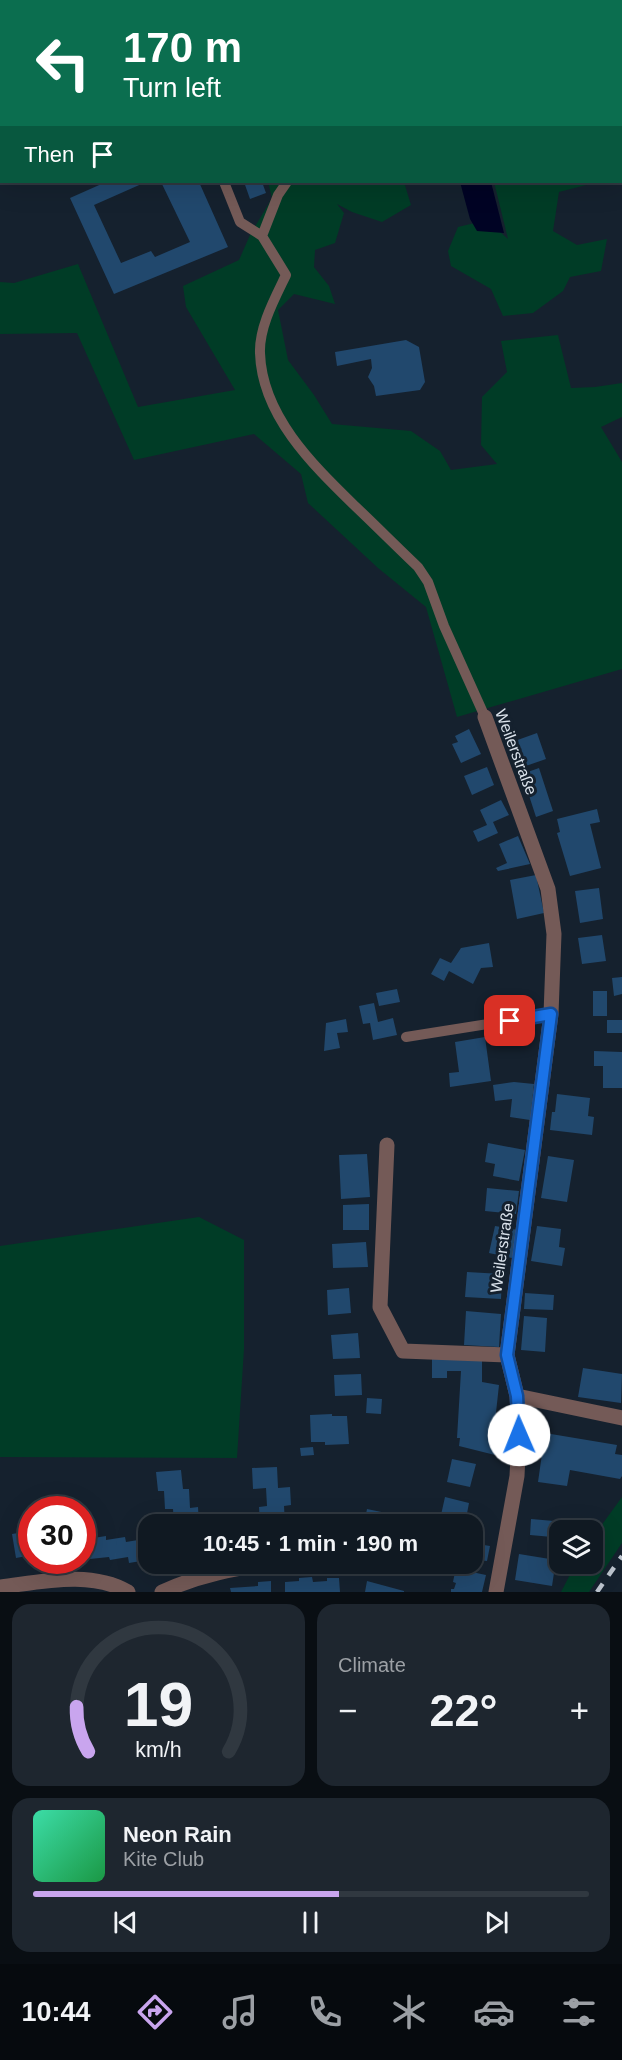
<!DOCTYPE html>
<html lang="en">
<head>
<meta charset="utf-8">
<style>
  body { margin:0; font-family:Helvetica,sans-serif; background:#1e262f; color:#f1f3f6; height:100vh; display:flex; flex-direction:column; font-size:22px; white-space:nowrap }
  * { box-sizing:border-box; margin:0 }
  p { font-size:20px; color:#9ca0a5 }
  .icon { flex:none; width:33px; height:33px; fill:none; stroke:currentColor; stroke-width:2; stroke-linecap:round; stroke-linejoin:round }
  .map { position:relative; height:1592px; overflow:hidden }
  .drawer { display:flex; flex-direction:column; gap:12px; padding:12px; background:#090e13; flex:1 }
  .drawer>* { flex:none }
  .banner { position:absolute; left:0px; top:0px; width:622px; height:183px; box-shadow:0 6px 24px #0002,0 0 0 2px #303840; background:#0b6e4f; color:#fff; overflow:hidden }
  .tools { position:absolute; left:549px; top:1520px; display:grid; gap:12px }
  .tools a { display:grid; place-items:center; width:54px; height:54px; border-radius:12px; background:#101922; box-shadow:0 6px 24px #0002,0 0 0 2px #303840; font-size:30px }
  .speed { position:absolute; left:18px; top:1496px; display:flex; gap:12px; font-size:30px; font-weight:700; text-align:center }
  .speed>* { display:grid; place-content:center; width:78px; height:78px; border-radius:50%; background:#101922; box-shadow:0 6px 24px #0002,0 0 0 2px #303840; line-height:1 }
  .speed .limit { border:9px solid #d22; background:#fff; color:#111 }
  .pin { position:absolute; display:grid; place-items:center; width:51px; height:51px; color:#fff; margin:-26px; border-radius:12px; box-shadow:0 3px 9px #0006 }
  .me { position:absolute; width:66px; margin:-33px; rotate:359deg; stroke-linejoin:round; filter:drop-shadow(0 0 4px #0008) }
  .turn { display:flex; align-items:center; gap:21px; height:126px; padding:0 24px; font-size:27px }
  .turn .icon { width:78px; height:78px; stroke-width:2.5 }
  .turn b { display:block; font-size:42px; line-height:51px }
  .then { display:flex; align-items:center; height:57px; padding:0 24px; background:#0003; gap:12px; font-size:22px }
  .big { font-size:45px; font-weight:600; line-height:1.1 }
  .drawer .card { flex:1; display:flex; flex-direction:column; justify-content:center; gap:9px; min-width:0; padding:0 21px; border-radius:18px; background:#1e262f }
  .drawer .dial { align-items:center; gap:0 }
  .dial svg { height:156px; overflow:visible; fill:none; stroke:#303840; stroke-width:7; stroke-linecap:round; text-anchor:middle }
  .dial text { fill:#f1f3f6; stroke:none }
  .song { display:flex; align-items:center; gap:18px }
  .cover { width:72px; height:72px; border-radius:9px; background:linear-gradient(135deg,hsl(160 70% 55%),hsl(140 70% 35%)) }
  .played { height:6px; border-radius:3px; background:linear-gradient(90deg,#c9a5ee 55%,#303840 55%) }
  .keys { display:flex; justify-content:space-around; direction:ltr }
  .heat { display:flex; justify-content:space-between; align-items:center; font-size:33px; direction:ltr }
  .drawer .tiles { flex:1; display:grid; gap:12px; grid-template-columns:1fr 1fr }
  .card:last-child { grid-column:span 2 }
  .trip { position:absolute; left:138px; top:1514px; width:345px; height:60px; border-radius:18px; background:#101922; box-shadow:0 6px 24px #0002,0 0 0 2px #303840; font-weight:600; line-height:60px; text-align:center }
  .dock { display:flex; height:96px; justify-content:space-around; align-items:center; background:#060a0e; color:#9ca0a5 }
  .dock .icon { width:42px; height:42px }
  .dock .active { color:#c9a5ee }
  .dock b { font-size:27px; color:#f1f3f6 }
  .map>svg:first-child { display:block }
</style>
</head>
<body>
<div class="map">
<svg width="622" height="1592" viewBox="0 0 622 1592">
  <rect width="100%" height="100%" fill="#15212e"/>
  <path fill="#003c26" d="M268 182H404L411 205 382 222 352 212 337 204 344 213 335 243 315 250 314 267 329 286 335 304 294 294 278 310 288 360 314 395 332 424 411 431 440 451 451 470 497 464 481 445 482 397 507 372 501 341 558 335 571 388 595 387 622 383V417L601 427 622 462V669L457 717 426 607 378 568 308 503 301 474 254 434 134 460 77 333 0 334V282L14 283 78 264 138 407 235 390 186 307 183 286 239 260 250 235 272 198Z
    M494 182H598L559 192 553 231 577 245 607 239 601 271 570 277 563 291 533 313 503 316 491 289 451 266 448 251 458 227 487 220 508 239Z
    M199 1217 244 1240V1349L237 1458 0 1457V1246Z
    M622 1497V1543L589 1592H561L576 1563H592L593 1537Z"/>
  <path fill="#000324" d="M460 182H491L504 233 477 231 470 219Z"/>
  <path fill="#21486d" d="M106 182H146L94 205 121 263 151 251 155 257 190 242 161 182H199L228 247 114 294 70 198Z
    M244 182H262L266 193 250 199Z
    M406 340 419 347 425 382 420 390 376 396 374 386 368 377 372 368 371 359 337 366 335 352Z
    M469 729 481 754 461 763 452 744 458 742 455 736Z
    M537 733 546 759 520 768 512 742Z
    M487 767 494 785 472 795 464 776Z
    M539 768 553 811 536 817 522 774Z
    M501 800 509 815 493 822 498 833 478 842 473 831 487 825 480 810Z
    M597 809 600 822 590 824 601 868 570 876 557 833 560 832 557 819Z
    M518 836 530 864 498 871 496 868 507 863 499 844Z
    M536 875 544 913 517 919 510 880Z
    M599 888 603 919 580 923 575 891Z
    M602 935 606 961 582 964 578 938Z
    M489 943 493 967 481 968 473 984 449 971 444 981 431 974 440 958 451 963 461 948Z
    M622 977V994L614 996 612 978Z
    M397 989 400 1002 379 1006 376 993Z
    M593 991H607V1016H593Z
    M374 1003 378 1022 393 1018 397 1035 373 1040 370 1023 363 1024 359 1006Z
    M346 1019 348 1032 337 1033 340 1048 324 1051 326 1023Z
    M607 1020H622V1033H607Z
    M485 1037 491 1081 450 1087 449 1073 459 1072 455 1042Z
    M594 1051 622 1052V1088H603V1066H594Z
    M514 1082 534 1084 530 1120 510 1117 512 1099 495 1101 493 1085Z
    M557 1094 590 1098 588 1116 594 1117 592 1135 550 1130 552 1112H555Z
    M488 1143 525 1150 519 1181 493 1176 495 1164 485 1162Z
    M367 1154 370 1197 341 1199 339 1155Z
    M548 1156 574 1160 567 1202 541 1198Z
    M487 1188 519 1191 516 1214 485 1211Z
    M369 1204V1230H343V1205Z
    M495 1226 518 1230 512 1258 489 1253Z
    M537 1226 561 1229 559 1247 565 1248 562 1266 531 1261Z
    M366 1242 368 1267 333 1268 332 1244Z
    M467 1272 502 1274 501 1299 465 1297Z
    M349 1288 351 1313 328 1315 327 1290Z
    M525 1293 554 1295 553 1310 524 1309Z
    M466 1311 501 1314 499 1347 464 1345Z
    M524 1316 547 1318 545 1352 521 1350Z
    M358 1333 360 1358 333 1359 331 1335Z
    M432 1357 482 1359V1382L499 1385 493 1440H496L495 1455 459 1446 460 1438H457L461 1371H447V1378H432Z
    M583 1368 622 1374 621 1403 578 1397Z
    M361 1374 362 1395 335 1396 334 1375Z
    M367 1398 382 1399 381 1414 366 1413Z
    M332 1414V1416H347L349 1444 325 1445V1442H311L310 1415Z
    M545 1433 617 1445 615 1454 622 1455V1476L620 1479 570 1470 567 1486 538 1482Z
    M313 1447 314 1455 301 1456 300 1448Z
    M452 1459 476 1464 470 1487 447 1482Z
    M277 1467 278 1488 290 1487 291 1505 284 1506 285 1524H260L259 1507 267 1506 266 1488 253 1489 252 1468Z
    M181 1470 183 1489H189L190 1508 198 1507 199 1524H174L173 1509H165L164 1491H158L156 1472Z
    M445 1497 469 1503 465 1524H439Z
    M367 1509 391 1514 389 1524H364Z
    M531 1519 554 1521 552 1537 530 1535Z
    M30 1531 32 1535V1555L16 1558 12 1534Z
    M86 1534 87 1539 106 1536V1540L125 1537 126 1542 144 1539 147 1560 129 1563 128 1557 110 1560 109 1557 90 1559V1555L82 1557V1535Z
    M472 1543 490 1546 487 1561 472 1559Z
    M519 1554 556 1560 552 1586 515 1580Z
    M450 1563 469 1564 467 1571 486 1575 482 1592H451V1589H454L456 1583 453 1582 455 1572H458L459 1570 449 1568Z
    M312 1577 313 1582 327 1581V1578H339L340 1592H285V1582L299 1581V1578Z
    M271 1581V1592H231L230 1588 258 1586V1582Z
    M367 1581 404 1591V1592H365Z"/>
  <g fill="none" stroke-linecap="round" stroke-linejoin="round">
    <path stroke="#745a57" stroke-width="10" d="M426 2 428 0
      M224 182 240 222 262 236 286 275C275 298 259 327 260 353 262 416 313 465 355 506 376 526 397 547 418 567L428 582 444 626 485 717
      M262 236 278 195 287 182
      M406 1037 551 1014"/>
    <path stroke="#745a57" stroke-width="15" d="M485 717 548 889 554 934 551 1014 507 1355 517 1396 519 1435 517 1476 496 1592
      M387 1145 380 1307 403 1351 507 1355
      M517 1396 622 1418
      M0 1587C41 1582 91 1570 128 1592
      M162 1592C199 1575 235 1568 276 1563"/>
    <path stroke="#bdc5cf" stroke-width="4.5" stroke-dasharray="10 10" stroke-linecap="butt" d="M597 1592 622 1556"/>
  </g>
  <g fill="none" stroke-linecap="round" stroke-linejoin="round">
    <defs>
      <path id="route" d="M510 1021 551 1014 507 1355 517 1396 519 1435"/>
    </defs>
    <use href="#route" stroke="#114b97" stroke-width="15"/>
    <use href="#route" stroke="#1a73e8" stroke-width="10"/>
  </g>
  <g text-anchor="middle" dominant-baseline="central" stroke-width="6" stroke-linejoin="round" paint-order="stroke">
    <g font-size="16" fill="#dbe3ec" stroke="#15212e">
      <text transform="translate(516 752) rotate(69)">Weilerstraße</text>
      <text transform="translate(502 1248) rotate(-82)">Weilerstraße</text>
    </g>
  </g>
</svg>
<div class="tools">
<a><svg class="icon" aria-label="layers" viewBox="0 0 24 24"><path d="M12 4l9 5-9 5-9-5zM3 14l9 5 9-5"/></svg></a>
</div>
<div class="speed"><div class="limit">30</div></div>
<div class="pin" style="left:510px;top:1021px;background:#d93025"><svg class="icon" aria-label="arrive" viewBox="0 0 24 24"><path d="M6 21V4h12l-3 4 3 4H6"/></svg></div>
<svg class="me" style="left:519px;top:1435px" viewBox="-20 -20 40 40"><circle r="19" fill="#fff"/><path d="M0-13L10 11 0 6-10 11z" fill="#1a73e8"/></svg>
<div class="trip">10:45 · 1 min · 190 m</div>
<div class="banner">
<div class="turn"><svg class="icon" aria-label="left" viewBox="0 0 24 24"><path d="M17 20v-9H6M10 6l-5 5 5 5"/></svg><div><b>170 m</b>Turn left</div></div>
<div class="then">Then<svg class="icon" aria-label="arrive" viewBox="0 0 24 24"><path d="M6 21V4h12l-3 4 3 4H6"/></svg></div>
</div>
</div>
<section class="drawer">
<div class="tiles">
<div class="card dial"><svg viewBox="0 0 100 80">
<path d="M14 69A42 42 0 1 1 86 69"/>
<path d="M14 69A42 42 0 0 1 8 46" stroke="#c9a5ee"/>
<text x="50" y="56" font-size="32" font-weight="700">19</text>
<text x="50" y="72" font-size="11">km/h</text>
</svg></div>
<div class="card"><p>Climate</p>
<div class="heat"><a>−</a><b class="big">22°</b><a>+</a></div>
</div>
<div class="card">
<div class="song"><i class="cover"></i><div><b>Neon Rain</b><p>Kite Club</p></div></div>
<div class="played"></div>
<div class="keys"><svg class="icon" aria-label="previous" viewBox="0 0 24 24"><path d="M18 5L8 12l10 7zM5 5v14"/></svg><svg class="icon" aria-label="pause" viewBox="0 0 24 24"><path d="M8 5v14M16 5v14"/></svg><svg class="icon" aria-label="next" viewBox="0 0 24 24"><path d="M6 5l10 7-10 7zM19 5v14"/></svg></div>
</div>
</div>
</section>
<nav class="dock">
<b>10:44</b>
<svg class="icon active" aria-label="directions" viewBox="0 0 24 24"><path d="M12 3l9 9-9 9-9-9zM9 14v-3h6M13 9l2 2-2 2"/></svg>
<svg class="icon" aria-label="music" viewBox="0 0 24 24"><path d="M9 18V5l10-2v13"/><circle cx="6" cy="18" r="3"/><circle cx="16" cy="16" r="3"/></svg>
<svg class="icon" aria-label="phone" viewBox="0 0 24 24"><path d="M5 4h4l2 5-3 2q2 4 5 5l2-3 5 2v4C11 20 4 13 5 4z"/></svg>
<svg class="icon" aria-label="climate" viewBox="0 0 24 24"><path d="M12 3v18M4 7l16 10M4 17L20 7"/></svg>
<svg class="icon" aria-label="car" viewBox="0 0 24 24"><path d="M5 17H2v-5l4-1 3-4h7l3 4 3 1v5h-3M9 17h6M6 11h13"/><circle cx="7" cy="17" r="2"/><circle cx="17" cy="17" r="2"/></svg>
<svg class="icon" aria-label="filters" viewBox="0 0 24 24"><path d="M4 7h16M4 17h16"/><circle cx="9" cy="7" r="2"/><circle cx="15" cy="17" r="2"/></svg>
</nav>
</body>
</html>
